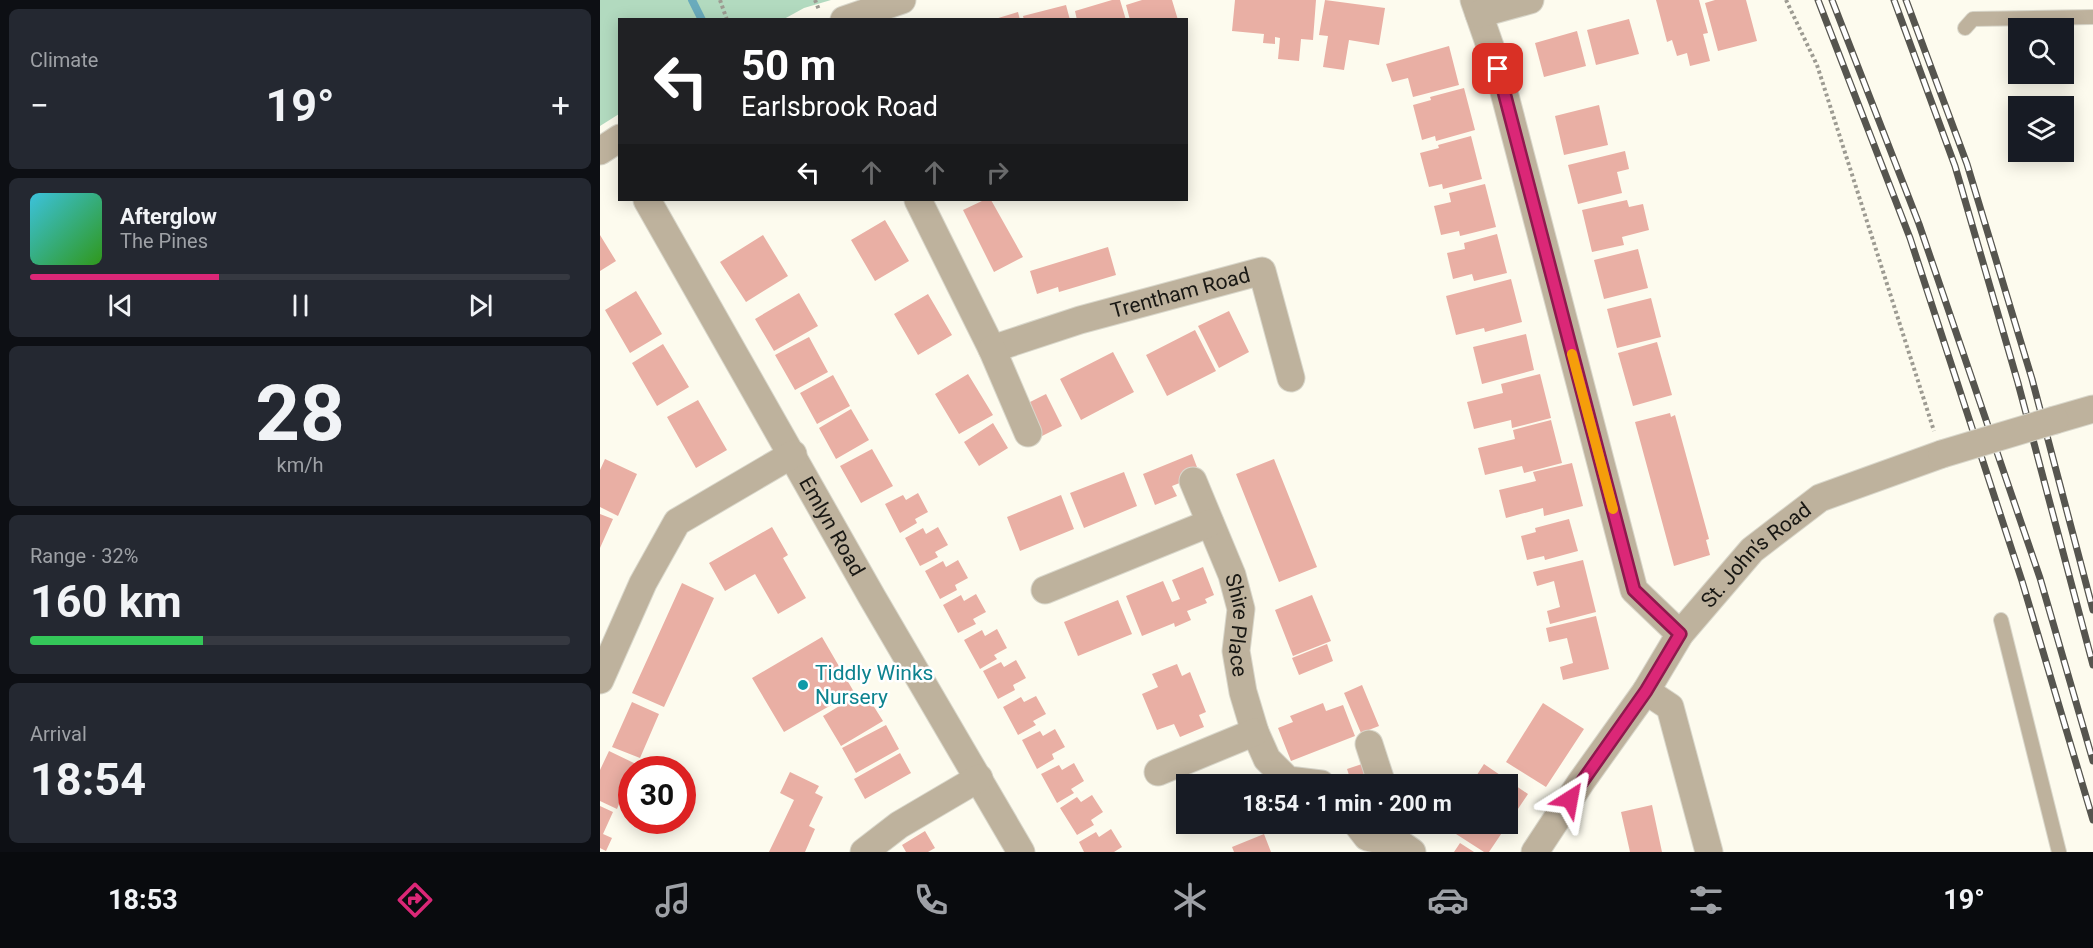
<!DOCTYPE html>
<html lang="en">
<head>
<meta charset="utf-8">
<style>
  body { margin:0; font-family:Roboto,sans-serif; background:#242831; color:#f1f3f6; height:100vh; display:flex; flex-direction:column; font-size:22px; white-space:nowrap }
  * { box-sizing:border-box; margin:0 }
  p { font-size:20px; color:#9ea1a6 }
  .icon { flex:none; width:33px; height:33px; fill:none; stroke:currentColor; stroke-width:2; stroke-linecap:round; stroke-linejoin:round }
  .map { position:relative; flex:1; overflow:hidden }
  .details { display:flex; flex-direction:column; gap:9px; padding:9px; background:#0d0f14; width:600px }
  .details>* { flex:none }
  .guide { position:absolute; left:18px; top:18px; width:570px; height:183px; border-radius:0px; box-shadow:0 3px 15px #0003; background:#202124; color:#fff; overflow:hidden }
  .controls { position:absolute; left:1408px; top:18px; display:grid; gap:12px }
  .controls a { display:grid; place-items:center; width:66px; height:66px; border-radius:0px; background:#171b24; box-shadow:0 3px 15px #0003; font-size:30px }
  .speed { position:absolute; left:18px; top:756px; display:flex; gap:12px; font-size:30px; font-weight:700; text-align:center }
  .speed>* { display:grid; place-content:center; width:78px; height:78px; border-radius:50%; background:#171b24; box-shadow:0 3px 15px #0003; line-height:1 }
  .speed .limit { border:9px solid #d22; background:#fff; color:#111 }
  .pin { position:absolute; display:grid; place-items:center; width:51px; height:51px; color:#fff; margin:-26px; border-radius:12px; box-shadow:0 3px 9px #0006 }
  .me { position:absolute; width:66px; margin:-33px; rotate:34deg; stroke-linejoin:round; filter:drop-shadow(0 0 4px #0008) }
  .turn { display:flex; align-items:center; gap:21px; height:126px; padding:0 24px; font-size:27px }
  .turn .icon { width:78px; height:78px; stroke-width:2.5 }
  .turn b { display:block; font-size:42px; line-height:51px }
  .lanes { display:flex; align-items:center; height:57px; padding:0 24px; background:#0003; justify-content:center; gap:30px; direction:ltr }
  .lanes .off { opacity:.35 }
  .big { font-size:45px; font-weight:700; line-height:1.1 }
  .details .tile { flex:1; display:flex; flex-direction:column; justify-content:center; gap:9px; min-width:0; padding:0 21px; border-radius:9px; background:#242831 }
  .details .dial { align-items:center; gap:0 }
  .dial b { font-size:78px; line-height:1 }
  .song { display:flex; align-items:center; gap:18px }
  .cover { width:72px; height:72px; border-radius:9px; background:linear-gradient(135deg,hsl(190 70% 55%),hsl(110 70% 35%)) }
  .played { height:6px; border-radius:3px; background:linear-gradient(90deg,#db2777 35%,#363941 35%) }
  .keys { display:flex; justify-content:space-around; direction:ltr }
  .heat { display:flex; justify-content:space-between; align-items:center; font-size:33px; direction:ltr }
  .charge { height:9px; border-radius:4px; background:linear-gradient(90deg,#34c759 32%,#363941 0) }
  .trip { position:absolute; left:576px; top:774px; width:342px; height:60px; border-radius:0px; background:#171b24; box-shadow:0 3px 15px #0003; font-weight:700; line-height:60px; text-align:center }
  .tab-bar { display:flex; height:96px; justify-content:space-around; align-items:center; background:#090b0e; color:#9ea1a6 }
  .tab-bar .icon { width:42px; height:42px }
  .tab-bar .current { color:#db2777 }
  .tab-bar b { font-size:27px; color:#f1f3f6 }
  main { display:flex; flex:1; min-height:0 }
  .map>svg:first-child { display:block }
</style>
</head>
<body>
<main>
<section class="details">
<div class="tile"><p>Climate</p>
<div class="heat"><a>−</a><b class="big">19°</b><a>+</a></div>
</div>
<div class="tile">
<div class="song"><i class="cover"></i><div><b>Afterglow</b><p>The Pines</p></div></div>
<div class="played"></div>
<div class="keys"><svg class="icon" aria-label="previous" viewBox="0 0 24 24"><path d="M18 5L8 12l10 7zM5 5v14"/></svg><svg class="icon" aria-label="pause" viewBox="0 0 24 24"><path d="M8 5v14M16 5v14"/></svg><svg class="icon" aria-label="next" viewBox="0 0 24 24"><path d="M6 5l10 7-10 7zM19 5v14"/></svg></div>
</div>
<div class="tile dial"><b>28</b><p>km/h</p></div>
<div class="tile"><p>Range · 32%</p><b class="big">160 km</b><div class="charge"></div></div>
<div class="tile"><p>Arrival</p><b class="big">18:54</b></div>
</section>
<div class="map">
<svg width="1493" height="852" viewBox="0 0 1493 852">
  <rect width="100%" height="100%" fill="#fdfbee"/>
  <path fill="#b2dabf" d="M0 0H231L204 8 184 19 20 20 19 114 0 126Z"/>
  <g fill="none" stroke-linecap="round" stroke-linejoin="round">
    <path stroke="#6aabbc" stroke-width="8" d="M92 0 102 20"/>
  </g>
  <path fill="#e9afa4" d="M512 0H520L526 20H477L475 11Z
    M542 0H572L578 20H530L526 5Z
    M635 0H716L713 40 701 39 699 61 678 59 680 38 675 37V44L663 43 664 34 632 31Z
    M725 0 785 8 779 45 749 40 744 70 723 67 728 36 719 35Z
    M1056 0H1099L1108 33 1103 34 1110 61 1090 66 1087 53 1077 56 1072 40 1067 42Z
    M1115 0H1146L1157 41 1118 51 1105 3Z
    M466 5 470 20H424L423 16Z
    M418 12 420 20H395V19Z
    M1029 19 1039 54 996 65 987 30Z
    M977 31 986 66 944 77 935 43Z
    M849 46 859 85 813 97 808 78 792 82 786 64Z
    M864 88 875 130 836 141 835 136 822 140 813 105 831 100 830 97Z
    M999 105 1008 145 964 155 955 116Z
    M871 136 882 179 843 189 842 184 829 187 820 153 839 148 838 145Z
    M1025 151 1029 169 1017 172 1022 193 978 204 968 165Z
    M885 184 896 227 860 236 859 231 841 235 834 206 851 202 849 193Z
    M384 200H391L423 257 394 272 363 210Z
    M1027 200 1029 207 1043 204 1049 230 1022 237 1024 245 992 252 982 210Z
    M285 220 309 261 275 281 251 240Z
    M897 234 907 273 874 281 872 274 853 279 847 253 865 249 864 243Z
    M0 235 16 261 0 271Z
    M163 235 188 276 146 302 120 262Z
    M508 247 516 275 459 292 458 287 437 294 430 271Z
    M1038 249 1048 288 1004 299 994 260Z
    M911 279 922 322 885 332 884 328 856 335 846 296Z
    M36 291 62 334 30 353 5 310Z
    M199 293 218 326 174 351 155 319Z
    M328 294 352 335 318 355 294 314Z
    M1051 298 1061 337 1017 348 1007 309Z
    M629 311 649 352 619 368 598 326Z
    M595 330 616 371 567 396 546 355Z
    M926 334 934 370 882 384 873 347Z
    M209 337 228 372 195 390 175 355Z
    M1057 342 1072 395 1033 406 1018 353Z
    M63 344 89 387 57 406 32 363Z
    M513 352 534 392 481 420 460 379Z
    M368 374 393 415 359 434 335 394Z
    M940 374 951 418 912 428 911 420 874 429 867 402 903 393 901 384Z
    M233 375 250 406 217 424 200 393Z
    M446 394 462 426 440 437 424 405Z
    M98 400 127 450 96 468 67 417Z
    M251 409 269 440 236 459 219 428Z
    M1070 413 1071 417 1075 415 1109 539 1106 540 1110 555 1074 566 1035 422Z
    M951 420 962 463 924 473 922 466 885 475 878 448 915 439 913 430Z
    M393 423 408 448 379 466 364 442Z
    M272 449 293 486 261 503 240 466Z
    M592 454 600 475 572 486 577 496 555 505 543 474Z
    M5 459 37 474 18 516 0 507V470Z
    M674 459 717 567 679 582 636 474Z
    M972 463 983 506 944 516 943 508 906 518 899 490 936 481 933 472Z
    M524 472 537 506 484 528 470 493Z
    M318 493 328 512 315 519 317 523 300 533 285 504 303 495 306 500Z
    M461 495 474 529 420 551 407 517Z
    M0 514 13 519 0 548Z
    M969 519 978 551 945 560 944 556 927 560 921 536 936 532 935 528Z
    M172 527 188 555 183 558 206 598 178 614 155 574 125 591 109 563Z
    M338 527 348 545 335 552 338 557 320 566 305 538 323 528 326 534Z
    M358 560 368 578 355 585 357 590 340 599 325 571 343 561 346 567Z
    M983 560 996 612 950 624 947 611 960 607 954 581 937 586 933 572Z
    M603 567 614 595 605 599 607 603 587 611 591 620 575 627 574 623 542 636 526 596 563 581 572 602 580 599 572 580Z
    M82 583 114 598 64 707 32 693Z
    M376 594 386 612 373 619 376 624 358 633 343 605 361 595 364 601Z
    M712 595 731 641 693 656 675 610Z
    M518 600 532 634 478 656 464 622Z
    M996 616 1009 669 963 680 960 667 973 663 967 638 949 642 946 628Z
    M397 629 407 648 394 655 397 659 380 669 364 640 382 630 385 636Z
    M222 637 254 692 184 732 152 678Z
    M727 644 733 661 699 675 692 658Z
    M416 660 426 678 413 685 415 690 398 699 383 671 401 662 404 667Z
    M577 664 582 676 590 672 606 712 599 715 604 727 580 737 574 724 557 730 542 694 558 687 552 674Z
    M762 685 779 726 761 733 744 693Z
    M264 691 283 721 241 746 223 716Z
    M436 696 446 714 433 721 436 725 418 735 403 707 421 697 424 702Z
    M32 702 59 714 40 758 12 747Z
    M723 703 726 711 743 705 755 736 691 761 678 728 693 722 690 716Z
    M943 703 984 729 946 787 906 762Z
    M286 725 299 749 256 773 242 748Z
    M455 729 465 747 452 754 454 759 437 769 422 740 440 731 443 736Z
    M9 751 36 764 32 770 26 786 32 788V798L29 803 21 799 17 809 0 801V770Z
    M300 753 311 773 265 799 254 779Z
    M768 762 776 784H752L747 769Z
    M474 763 484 781 471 789 474 793 457 803 441 774 459 765 462 770Z
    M884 764 928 794 889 852H884L856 834 862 824H908V784H871Z
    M190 772 219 786 215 793 223 797 209 826 215 829 205 852H169L194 800 180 793Z
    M492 795 503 812 491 820 494 825 477 835 460 808 477 797 481 802Z
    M1052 805 1062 852H1030L1021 812Z
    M0 806 13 812 3 834 12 838 6 851 0 848Z
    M511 829 522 847 514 852H484L479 842 496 832 499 837Z
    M325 831 335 848 328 852H306L302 845Z
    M664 834 671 852H634L632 847Z
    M860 843 874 852H854Z"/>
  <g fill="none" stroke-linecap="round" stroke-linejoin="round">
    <defs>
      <path id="lane" d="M1365 28 1373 19 1493 17
        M1401 620 1459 852"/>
      <g id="street">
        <path d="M874 0 898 69 1034 590 1080 634"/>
        <path d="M879 14 930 0"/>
        <path d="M244 20 302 0"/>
        <path d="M0 151 20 138"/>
        <path id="s1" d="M47 200 272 597 421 852"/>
        <path id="s2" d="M318 200 392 349 480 320 662 271 691 378"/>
        <path d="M392 349 428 433"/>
        <path d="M1455 420 1493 409"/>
        <path id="s3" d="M593 481 632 575 641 609 636 651 643 692 655 732 667 759 688 780 721 784"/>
        <path d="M445 590 610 523"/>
        <path d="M0 680 43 583 77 522 193 454"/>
        <path d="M1046 691 1070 707 1109 852"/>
        <path d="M769 744 782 784"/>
        <path d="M558 772 655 732"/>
        <path d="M757 824 767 837 802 845 812 852"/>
        <path d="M264 852 299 825 379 778"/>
        <path id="s4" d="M935 852 981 782 1046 691 1080 634 1152 550 1220 498 1342 454"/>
      </g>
    </defs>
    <use href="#lane" stroke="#d9d7cb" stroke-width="16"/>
    <use href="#street" stroke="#d9d7cb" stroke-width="29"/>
    <path stroke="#9d9b92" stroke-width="4" stroke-dasharray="3 3" stroke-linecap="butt" d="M120 0 127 20
      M215 0 219 10
      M1186 0 1217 65 1334 431"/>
    <use href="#lane" stroke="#beb29d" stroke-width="14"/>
    <use href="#street" stroke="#beb29d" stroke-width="27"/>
    <defs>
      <path id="rail" d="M1218 0 1310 238 1422 581 1493 820
        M1232 0 1319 224 1440 578 1493 761
        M1294 0 1355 166 1418 383 1493 665
        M1306 0 1367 164 1432 379 1493 610"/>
    </defs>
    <use href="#rail" stroke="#56554f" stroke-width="7"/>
    <use href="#rail" stroke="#fff" stroke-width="4.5" stroke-dasharray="14" stroke-linecap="butt"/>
    <defs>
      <path id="street-bridge" d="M1342 454 1455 420"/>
    </defs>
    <use href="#street-bridge" stroke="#d9d7cb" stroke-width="29" stroke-linecap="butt"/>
    <use href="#street-bridge" stroke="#beb29d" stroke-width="27"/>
  </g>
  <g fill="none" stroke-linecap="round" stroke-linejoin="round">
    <defs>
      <path id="route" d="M898 69 1034 590 1080 634 1046 691 970 799"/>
    </defs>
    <use href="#route" stroke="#8e194d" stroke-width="15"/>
    <use href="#route" stroke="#db2777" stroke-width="10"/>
    <path stroke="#f59e0b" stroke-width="10" d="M972 354 1013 509"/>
  </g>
  <circle fill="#0f9aa8" stroke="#fff" stroke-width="2" cx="203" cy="685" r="6"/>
  <g text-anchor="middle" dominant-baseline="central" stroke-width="5" stroke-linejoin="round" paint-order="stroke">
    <g font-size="21" fill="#191814" stroke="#fff">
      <text stroke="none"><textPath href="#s2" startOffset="363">Trentham Road</textPath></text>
      <text stroke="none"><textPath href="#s1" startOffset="375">Emlyn Road</textPath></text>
      <text stroke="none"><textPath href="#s4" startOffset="372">St. John's Road</textPath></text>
      <text stroke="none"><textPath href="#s3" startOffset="153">Shire Place</textPath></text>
    </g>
    <g font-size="21" fill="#0d838f" stroke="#fff" text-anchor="start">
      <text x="215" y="673">Tiddly Winks<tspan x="215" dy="24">Nursery</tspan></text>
    </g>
  </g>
</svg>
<div class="controls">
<a><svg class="icon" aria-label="search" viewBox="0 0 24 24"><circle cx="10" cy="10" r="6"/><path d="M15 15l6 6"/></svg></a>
<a><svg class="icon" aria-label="layers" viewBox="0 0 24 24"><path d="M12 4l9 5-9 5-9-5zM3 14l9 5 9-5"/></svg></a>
</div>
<div class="speed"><div class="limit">30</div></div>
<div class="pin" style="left:898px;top:69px;background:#d93025"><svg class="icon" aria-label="arrive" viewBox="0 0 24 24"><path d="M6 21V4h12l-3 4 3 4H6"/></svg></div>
<svg class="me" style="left:970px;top:799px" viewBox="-20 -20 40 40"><path d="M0-17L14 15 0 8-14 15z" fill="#db2777" stroke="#fff" stroke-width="4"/></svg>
<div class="trip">18:54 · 1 min · 200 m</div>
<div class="guide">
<div class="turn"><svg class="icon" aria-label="left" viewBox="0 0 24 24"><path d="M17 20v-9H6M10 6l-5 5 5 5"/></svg><div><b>50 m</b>Earlsbrook Road</div></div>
<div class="lanes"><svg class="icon" aria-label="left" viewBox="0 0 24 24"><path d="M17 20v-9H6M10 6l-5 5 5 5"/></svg><svg class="icon off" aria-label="ahead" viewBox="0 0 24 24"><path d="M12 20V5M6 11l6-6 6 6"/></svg><svg class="icon off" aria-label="ahead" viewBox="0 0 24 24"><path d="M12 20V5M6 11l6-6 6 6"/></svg><svg class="icon off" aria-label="right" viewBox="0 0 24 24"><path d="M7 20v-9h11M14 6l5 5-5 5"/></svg></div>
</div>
</div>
</main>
<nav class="tab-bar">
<b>18:53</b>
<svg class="icon current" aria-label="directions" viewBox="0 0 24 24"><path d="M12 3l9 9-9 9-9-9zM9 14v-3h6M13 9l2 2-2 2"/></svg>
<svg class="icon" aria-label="music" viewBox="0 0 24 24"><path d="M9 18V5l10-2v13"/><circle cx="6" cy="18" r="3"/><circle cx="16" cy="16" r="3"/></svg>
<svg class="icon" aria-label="phone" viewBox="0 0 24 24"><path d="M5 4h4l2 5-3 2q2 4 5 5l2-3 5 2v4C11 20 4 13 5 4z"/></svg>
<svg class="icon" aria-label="climate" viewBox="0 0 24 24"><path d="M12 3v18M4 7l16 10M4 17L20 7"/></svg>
<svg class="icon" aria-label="car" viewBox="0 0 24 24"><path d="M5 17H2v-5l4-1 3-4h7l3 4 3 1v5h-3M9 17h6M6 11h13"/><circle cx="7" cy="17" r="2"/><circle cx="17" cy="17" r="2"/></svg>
<svg class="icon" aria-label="filters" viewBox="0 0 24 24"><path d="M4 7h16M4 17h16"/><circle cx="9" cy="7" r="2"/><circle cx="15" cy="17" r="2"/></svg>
<b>19°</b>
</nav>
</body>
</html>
